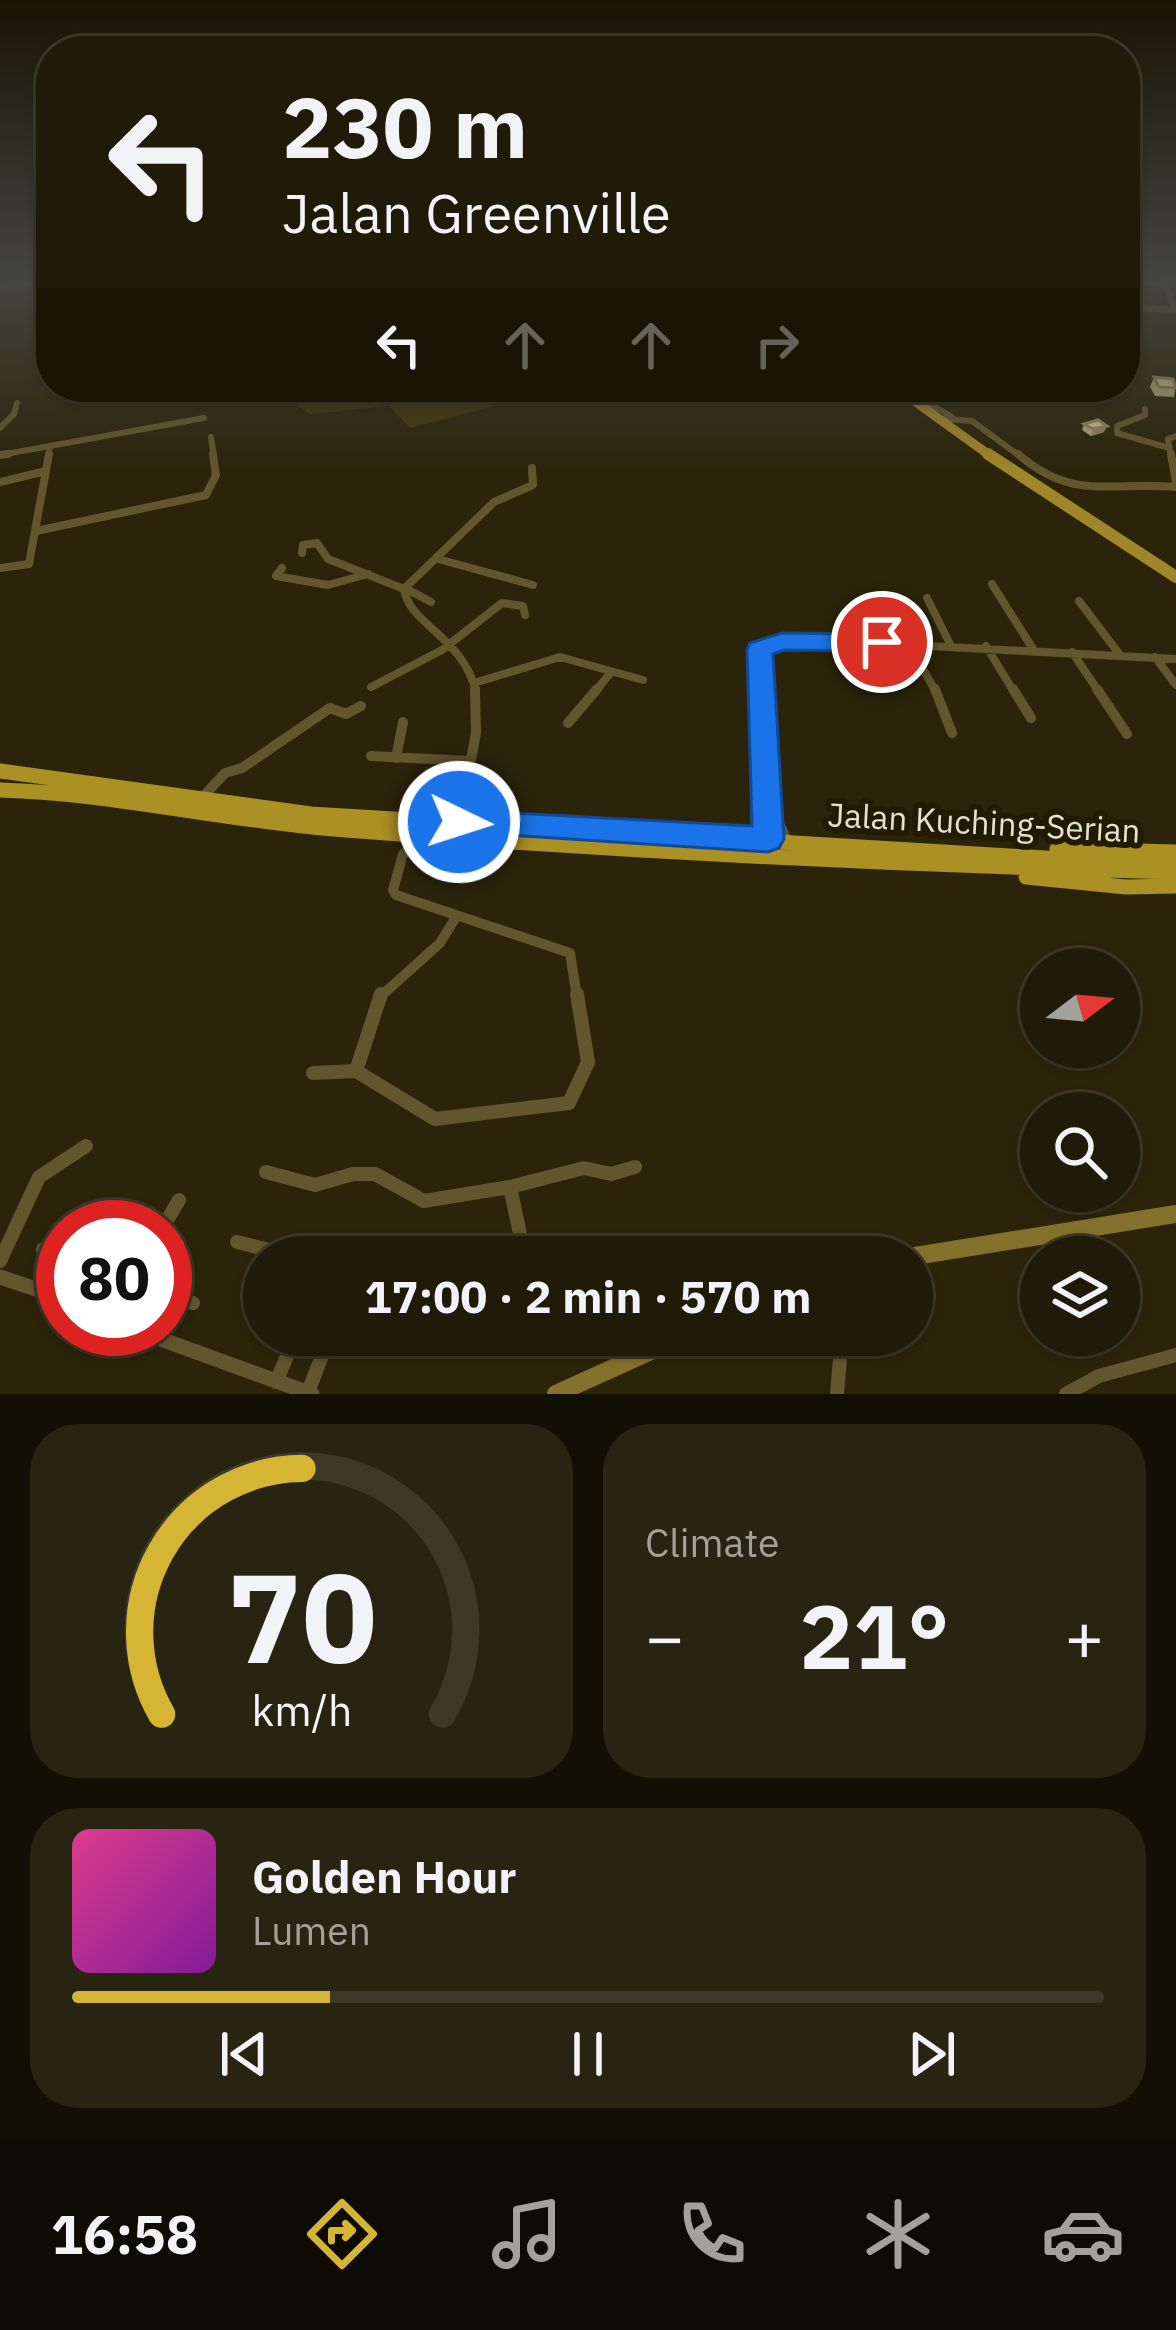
<!DOCTYPE html>
<html lang="en">
<head>
<meta charset="utf-8">
<style>
  body { margin:0; font-family:"IBM Plex Sans",sans-serif; background:#282412; color:#f1f3f6; height:100vh; display:flex; flex-direction:column; font-size:45px; white-space:nowrap }
  * { box-sizing:border-box; margin:0 }
  p { font-size:39px; color:#a2a19c }
  .icon { flex:none; width:66px; height:66px; fill:none; stroke:currentColor; stroke-width:2; stroke-linecap:round; stroke-linejoin:round }
  .map { position:relative; height:1394px; overflow:hidden }
  .details { display:flex; flex-direction:column; gap:30px; padding:30px; background:#120f04; flex:1 }
  .details>* { flex:none }
  .banner { position:absolute; left:36px; top:36px; width:1104px; height:366px; border-radius:48px; box-shadow:0 3px 9px #0004,0 0 0 3px #3d3929; background:#201b08; color:#f1f3f6; overflow:hidden }
  .needle { width:78px; rotate:74deg }
  .buttons { position:absolute; left:1020px; top:948px; display:grid; gap:24px }
  .buttons a { display:grid; place-items:center; width:120px; height:120px; border-radius:50%; background:#201b08; box-shadow:0 3px 9px #0004,0 0 0 3px #3d3929; font-size:60px }
  .speed { position:absolute; left:36px; top:1200px; display:flex; gap:24px; font-size:60px; font-weight:700; text-align:center }
  .speed>* { display:grid; place-content:center; width:156px; height:156px; border-radius:50%; background:#201b08; box-shadow:0 3px 9px #0004,0 0 0 3px #3d3929; line-height:1 }
  .speed .limit { border:18px solid #d22; background:#fff; color:#111 }
  .pin { position:absolute; display:grid; place-items:center; width:102px; height:102px; color:#fff; margin:-51px; border:6px solid #fff; border-radius:50%; box-shadow:0 3px 12px #0007 }
  .me { position:absolute; width:132px; margin:-66px; rotate:94deg; stroke-linejoin:round; filter:drop-shadow(0 0 9px #0008) }
  .turn { display:flex; align-items:center; gap:42px; height:252px; padding:0 48px; font-size:54px }
  .turn .icon { width:156px; height:156px; stroke-width:2.5 }
  .turn b { display:block; font-size:84px; line-height:102px }
  .lanes { display:flex; align-items:center; height:114px; padding:0 48px; background:#0003; justify-content:center; gap:60px; direction:ltr }
  .lanes .off { opacity:.35 }
  .big { font-size:90px; font-weight:700; line-height:1.1 }
  .details .widget { flex:1; display:flex; flex-direction:column; justify-content:center; gap:18px; min-width:0; padding:0 42px; border-radius:48px; background:#282412 }
  .details .dial { align-items:center; gap:0 }
  .dial svg { height:312px; overflow:visible; fill:none; stroke:#3d3929; stroke-width:7; stroke-linecap:round; text-anchor:middle }
  .dial text { fill:#f1f3f6; stroke:none }
  .song { display:flex; align-items:center; gap:36px }
  .cover { width:144px; height:144px; border-radius:18px; background:linear-gradient(135deg,hsl(330 70% 55%),hsl(290 70% 35%)) }
  .played { height:12px; border-radius:6px; background:linear-gradient(90deg,#d6b534 25%,#3d3929 25%) }
  .keys { display:flex; justify-content:space-around; direction:ltr }
  .heat { display:flex; justify-content:space-between; align-items:center; font-size:66px; direction:ltr }
  .details .tiles { flex:1; display:grid; gap:30px; grid-template-columns:1fr 1fr }
  .widget:last-child { grid-column:span 2 }
  .trip { position:absolute; left:243px; top:1236px; width:690px; height:120px; border-radius:60px; background:#201b08; box-shadow:0 3px 9px #0004,0 0 0 3px #3d3929; font-weight:700; line-height:120px; text-align:center }
  .menu { display:flex; height:192px; justify-content:space-around; align-items:center; background:#0d0b03; color:#a2a19c }
  .menu .icon { width:84px; height:84px }
  .menu .on { color:#d6b534 }
  .menu b { font-size:54px; color:#f1f3f6 }
  .map>svg:first-child { display:block }
</style>
</head>
<body>
<div class="map">
<svg width="1176" height="1394" viewBox="0 0 1176 1394">
  <rect width="100%" height="100%" fill="#2b240b"/>
  <path fill="#40350a" d="M269 387H540L519 394 518 400 410 428 389 406 310 414Z"/>
  <g fill="none" stroke-linecap="round" stroke-linejoin="round">
    <path stroke="#62562e" stroke-width="6" d="M1125 280 1164 284
      M0 285 51 283
      M1125 307 1176 310
      M1175 310 1163 278 1176 279
      M915 396 951 416
      M1145 409V415L1117 426V433L1166 447
      M937 418 972 421 1021 457
      M0 428 14 414 17 403
      M211 437 214 457
      M0 455 204 418
      M48 457 50 446
      M1171 457 1168 439 1176 436"/>
    <path stroke="#62562e" stroke-width="8" d="M1018 454C1073 502 1110 481 1176 487
      M1171 454 1176 482
      M0 455 8 454
      M0 482 46 471
      M36 531 206 495 216 475 213 454
      M302 553 303 545 317 543 328 559 404 589
      M438 559 533 585
      M0 568 29 564 49 454
      M282 568 276 576 328 585 368 574
      M992 584 1033 649
      M405 588 431 602
      M404 589C409 625 463 636 476 692
      M404 589 494 502 533 485 532 468
      M927 598 950 644
      M1079 601 1120 655
      M908 643 936 692
      M986 646 1014 692
      M1072 652 1099 692
      M1155 657 1176 685
      M474 683 560 657 643 680
      M371 687 442 650 502 603 523 606 525 615
      M595 692 611 672
      M760 692 758 655 767 644 813 640 1176 659"/>
    <path stroke="#62562e" stroke-width="10" d="M760 689 768 839
      M935 689 952 733
      M1013 689 1031 718
      M1097 689 1127 734
      M568 723 597 689
      M371 756 469 761
      M396 758 403 722
      M768 799 787 840
      M200 800 225 773 242 768 330 708 346 714 361 706
      M459 822 476 733 475 689
      M429 837 403 854 393 890 396 895 570 953 577 997
      M380 997 440 943 456 917"/>
    <path stroke="#62562e" stroke-width="14" d="M356 1071 381 994
      M313 1073 356 1071 435 1119 569 1103 588 1062 577 994
      M266 1172 315 1185 353 1174H375L424 1201 510 1187 525 1257
      M510 1187 584 1168 611 1174 635 1167
      M163 1227 179 1200
      M237 1242 296 1257
      M43 1249 63 1256
      M0 1261 39 1177 86 1146
      M165 1292 193 1303
      M360 1335 375 1338
      M276 1382 296 1335
      M308 1392 330 1335
      M837 1394 842 1335
      M1066 1394 1099 1376 1176 1355"/>
    <path stroke="#62562e" stroke-width="8" d="M997 387H1018
      M910 398 927 387"/>
    <path stroke="#62562e" stroke-width="15" d="M0 1277 63 1298
      M133 1329 312 1394"/>
    <path stroke="#84712c" stroke-width="18" d="M909 1257 1176 1214
      M556 1394 686 1335"/>
    <path stroke="#9f8628" stroke-width="9" d="M895 387 992 457"/>
    <path stroke="#9f8628" stroke-width="12" d="M988 454 1176 577"/>
    <path stroke="#ab9023" stroke-width="15" d="M0 771 311 814 1110 862H1176
      M0 790C112 793 221 820 333 829 613 851 895 865 1176 872
      M1057 849 1176 852
      M1026 877 1126 887 1176 886"/>
  </g>
  <path fill="#b0a374" d="M1154 377 1176 384 1174 397 1155 396 1150 387Z
    M1084 424 1104 432 1091 436 1082 430Z"/>
  <path fill="#90845e" d="M1107 426 1104 432 1091 436 1093 429Z"/>
  <path fill="#cdbd87" stroke="#90845e" stroke-width="3" d="M1154 377 1173 379 1176 388 1159 387Z
    M1098 420 1107 426 1093 429 1084 424Z"/>
  <linearGradient id="sky" x2="0" y2="1"><stop stop-color="#181406"/><stop offset="0.59" stop-color="#44453f"/><stop offset="1" stop-color="#44453f" stop-opacity="0"/></linearGradient>
  <rect width="1176" height="470" fill="url(#sky)"/>
  <path fill="#1a73e8" stroke="#114b97" stroke-width="3" d="M782 633 882 634 895 642 882 651 784 650 773 654 784 839 779 848 768 852 448 831 443 822 448 814 459 810 752 826 747 650 750 643Z"/>
  <g text-anchor="middle" dominant-baseline="central" stroke-width="12" stroke-linejoin="round" paint-order="stroke">
    <g font-size="33" fill="#e5e1d2" stroke="#211b03">
      <text transform="translate(984 822) rotate(3)">Jalan Kuching-Serian</text>
    </g>
  </g>
</svg>
<div class="buttons">
<a><svg class="needle" viewBox="-14 -14 28 28"><path d="M0-13l5 13h-10z" fill="#e53935"/><path d="M0 13l5-13h-10z" fill="#a2a19c"/></svg></a>
<a><svg class="icon" aria-label="search" viewBox="0 0 24 24"><circle cx="10" cy="10" r="6"/><path d="M15 15l6 6"/></svg></a>
<a><svg class="icon" aria-label="layers" viewBox="0 0 24 24"><path d="M12 4l9 5-9 5-9-5zM3 14l9 5 9-5"/></svg></a>
</div>
<div class="speed"><div class="limit">80</div></div>
<div class="pin" style="left:882px;top:642px;background:#d93025"><svg class="icon" aria-label="arrive" viewBox="0 0 24 24"><path d="M6 21V4h12l-3 4 3 4H6"/></svg></div>
<svg class="me" style="left:459px;top:822px" viewBox="-20 -20 40 40"><circle r="17" fill="#1a73e8" stroke="#fff" stroke-width="3"/><path d="M0-11L8 9 0 5-8 9z" fill="#fff"/></svg>
<div class="trip">17:00 · 2 min · 570 m</div>
<div class="banner">
<div class="turn"><svg class="icon" aria-label="left" viewBox="0 0 24 24"><path d="M17 20v-9H6M10 6l-5 5 5 5"/></svg><div><b>230 m</b>Jalan Greenville</div></div>
<div class="lanes"><svg class="icon" aria-label="left" viewBox="0 0 24 24"><path d="M17 20v-9H6M10 6l-5 5 5 5"/></svg><svg class="icon off" aria-label="ahead" viewBox="0 0 24 24"><path d="M12 20V5M6 11l6-6 6 6"/></svg><svg class="icon off" aria-label="ahead" viewBox="0 0 24 24"><path d="M12 20V5M6 11l6-6 6 6"/></svg><svg class="icon off" aria-label="right" viewBox="0 0 24 24"><path d="M7 20v-9h11M14 6l5 5-5 5"/></svg></div>
</div>
</div>
<section class="details">
<div class="tiles">
<div class="widget dial"><svg viewBox="0 0 100 80">
<path d="M14 69A42 42 0 1 1 86 69"/>
<path d="M14 69A42 42 0 0 1 50 6" stroke="#d6b534"/>
<text x="50" y="56" font-size="32" font-weight="700">70</text>
<text x="50" y="72" font-size="11">km/h</text>
</svg></div>
<div class="widget"><p>Climate</p>
<div class="heat"><a>−</a><b class="big">21°</b><a>+</a></div>
</div>
<div class="widget">
<div class="song"><i class="cover"></i><div><b>Golden Hour</b><p>Lumen</p></div></div>
<div class="played"></div>
<div class="keys"><svg class="icon" aria-label="previous" viewBox="0 0 24 24"><path d="M18 5L8 12l10 7zM5 5v14"/></svg><svg class="icon" aria-label="pause" viewBox="0 0 24 24"><path d="M8 5v14M16 5v14"/></svg><svg class="icon" aria-label="next" viewBox="0 0 24 24"><path d="M6 5l10 7-10 7zM19 5v14"/></svg></div>
</div>
</div>
</section>
<nav class="menu">
<b>16:58</b>
<svg class="icon on" aria-label="directions" viewBox="0 0 24 24"><path d="M12 3l9 9-9 9-9-9zM9 14v-3h6M13 9l2 2-2 2"/></svg>
<svg class="icon" aria-label="music" viewBox="0 0 24 24"><path d="M9 18V5l10-2v13"/><circle cx="6" cy="18" r="3"/><circle cx="16" cy="16" r="3"/></svg>
<svg class="icon" aria-label="phone" viewBox="0 0 24 24"><path d="M5 4h4l2 5-3 2q2 4 5 5l2-3 5 2v4C11 20 4 13 5 4z"/></svg>
<svg class="icon" aria-label="climate" viewBox="0 0 24 24"><path d="M12 3v18M4 7l16 10M4 17L20 7"/></svg>
<svg class="icon" aria-label="car" viewBox="0 0 24 24"><path d="M5 17H2v-5l4-1 3-4h7l3 4 3 1v5h-3M9 17h6M6 11h13"/><circle cx="7" cy="17" r="2"/><circle cx="17" cy="17" r="2"/></svg>
</nav>
</body>
</html>
